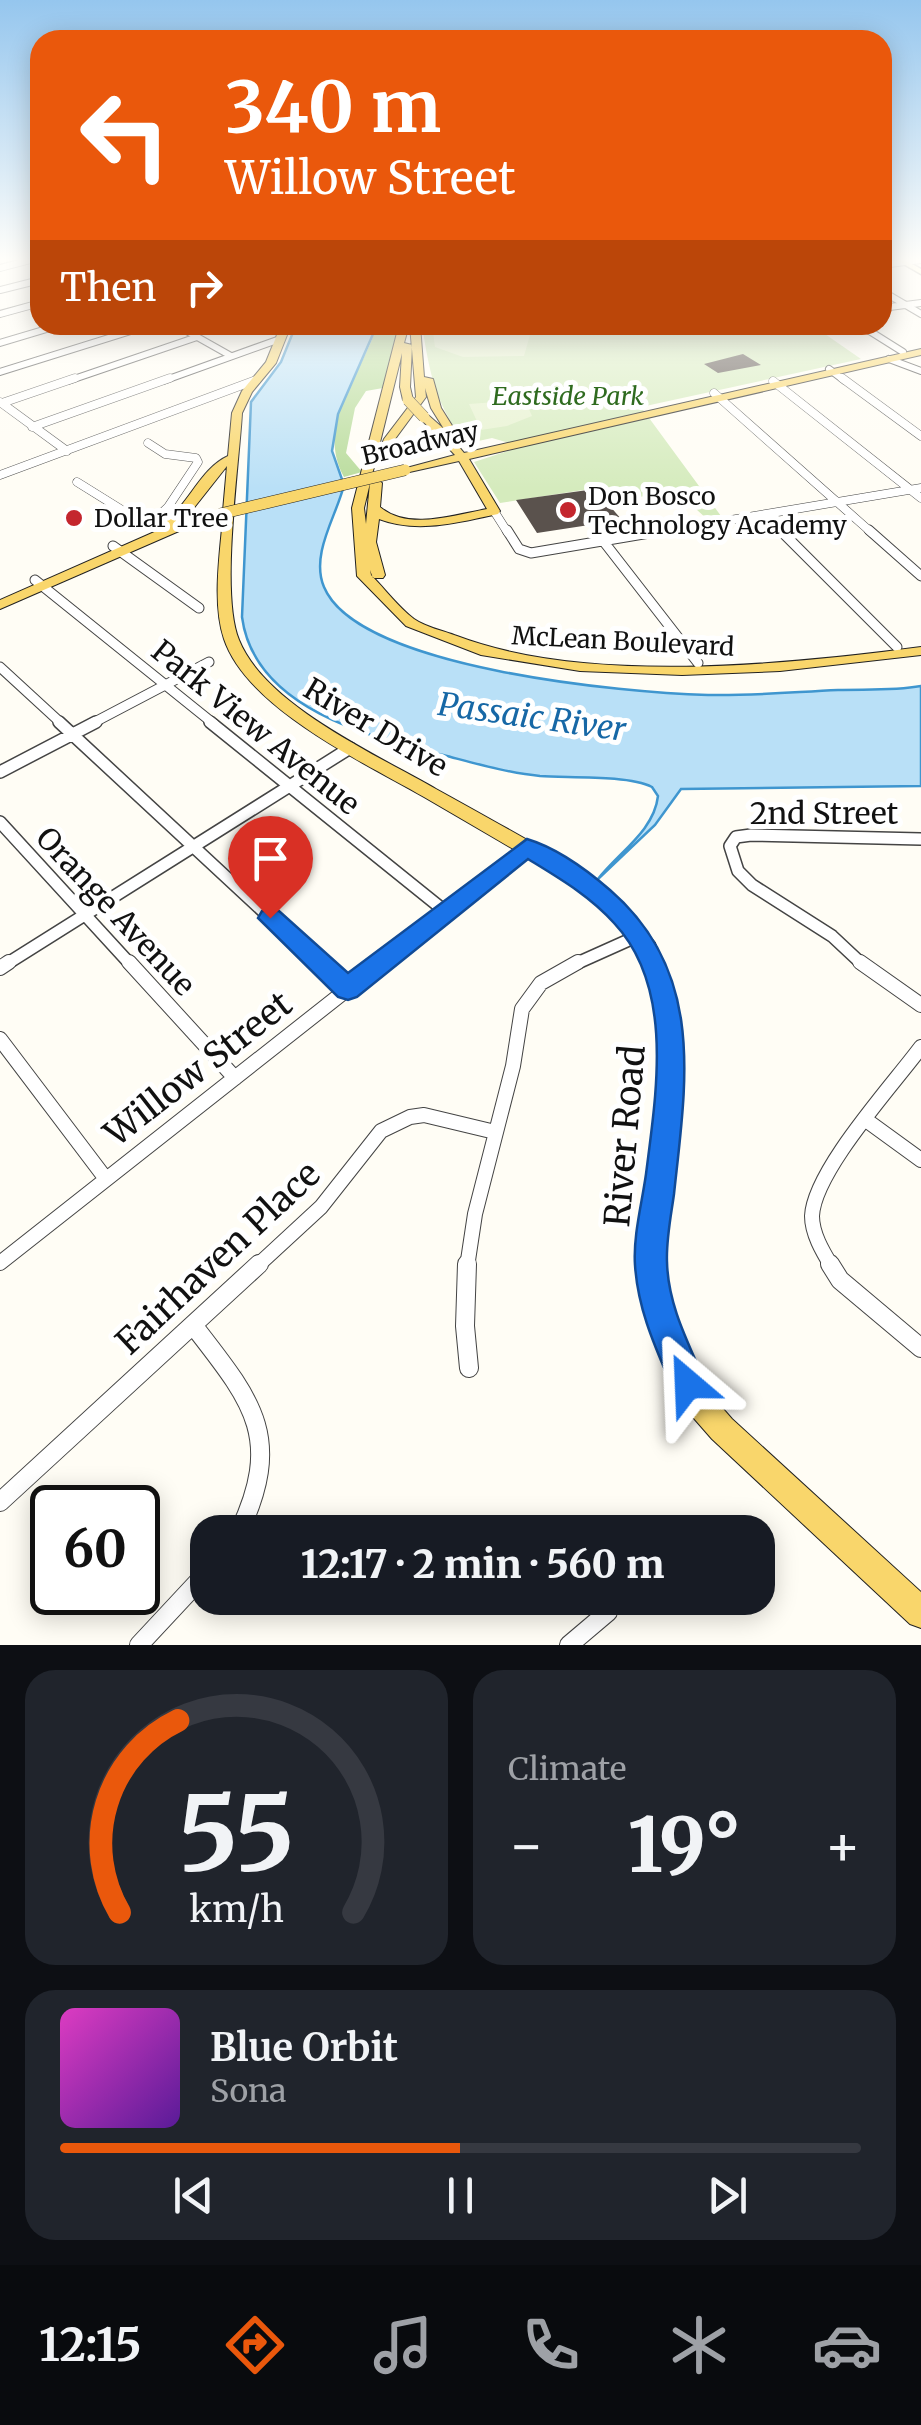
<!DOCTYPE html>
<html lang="en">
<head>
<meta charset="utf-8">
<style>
  body { margin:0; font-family:Merriweather,serif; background:#20242c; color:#f1f3f6; height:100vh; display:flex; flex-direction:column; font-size:38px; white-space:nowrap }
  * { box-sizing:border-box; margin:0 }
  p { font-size:32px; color:#9ea1a6 }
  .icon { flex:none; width:55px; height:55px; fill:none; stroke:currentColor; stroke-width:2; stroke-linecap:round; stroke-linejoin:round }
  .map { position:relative; height:1645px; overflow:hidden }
  .drawer { display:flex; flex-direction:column; gap:25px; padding:25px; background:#0d0f14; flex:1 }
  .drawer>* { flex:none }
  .banner { position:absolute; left:30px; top:30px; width:862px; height:305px; border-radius:30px; box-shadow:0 5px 25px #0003; background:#ea580c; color:#fff; overflow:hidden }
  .speed { position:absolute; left:30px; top:1485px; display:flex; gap:20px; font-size:50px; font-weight:700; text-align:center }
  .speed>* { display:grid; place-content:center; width:130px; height:130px; border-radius:50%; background:#171b24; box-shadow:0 5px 25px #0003; line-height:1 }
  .speed .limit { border:5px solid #111; border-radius:15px; background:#fff; color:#111 }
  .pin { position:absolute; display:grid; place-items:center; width:85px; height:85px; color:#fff; margin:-102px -42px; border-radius:50% 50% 50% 0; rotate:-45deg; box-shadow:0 0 10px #0007 }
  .pin .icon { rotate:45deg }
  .me { position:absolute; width:110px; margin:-55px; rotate:334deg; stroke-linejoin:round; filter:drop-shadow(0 0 8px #0008) }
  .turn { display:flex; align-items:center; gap:35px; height:210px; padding:0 30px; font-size:45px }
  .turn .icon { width:130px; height:130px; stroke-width:2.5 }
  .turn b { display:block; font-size:70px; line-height:85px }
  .then { display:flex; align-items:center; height:95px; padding:0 30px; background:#0003; gap:20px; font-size:38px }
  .big { font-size:75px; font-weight:800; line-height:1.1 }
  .drawer .tile { flex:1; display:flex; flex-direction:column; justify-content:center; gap:15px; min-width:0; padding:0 35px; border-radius:30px; background:#20242c }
  .drawer .dial { align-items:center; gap:0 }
  .dial svg { height:260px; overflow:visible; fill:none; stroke:#363941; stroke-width:7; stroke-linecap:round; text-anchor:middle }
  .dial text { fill:#f1f3f6; stroke:none }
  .song { display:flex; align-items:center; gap:30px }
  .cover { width:120px; height:120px; border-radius:15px; background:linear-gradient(135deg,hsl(310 70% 55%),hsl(270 70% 35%)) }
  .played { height:10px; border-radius:5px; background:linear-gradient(90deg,#ea580c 50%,#363941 50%) }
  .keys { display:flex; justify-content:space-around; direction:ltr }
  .heat { display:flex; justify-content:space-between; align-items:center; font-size:55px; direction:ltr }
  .drawer .tiles { flex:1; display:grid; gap:25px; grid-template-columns:1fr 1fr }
  .tile:last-child { grid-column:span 2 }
  .trip { position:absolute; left:190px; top:1515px; width:585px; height:100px; border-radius:30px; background:#171b24; box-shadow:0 5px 25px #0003; font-weight:800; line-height:100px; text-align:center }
  .tabs { display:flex; height:160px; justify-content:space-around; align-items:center; background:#090b0e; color:#9ea1a6 }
  .tabs .icon { width:70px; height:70px }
  .tabs .on { color:#ea580c }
  .tabs b { font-size:45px; color:#f1f3f6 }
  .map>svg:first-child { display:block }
</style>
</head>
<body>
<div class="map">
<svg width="921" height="1645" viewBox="0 0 921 1645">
  <rect width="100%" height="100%" fill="#fffdf5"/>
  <path fill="#d5ebbd" d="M422 325H812L861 359 641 407 721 516 707 519 676 491 633 498 626 490 602 494 596 488 500 503 474 462 514 449 513 444 492 438 465 444C435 401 430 376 422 325Z"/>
  <path fill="#b9dc9c" d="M377 325H401V330L383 388 366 391 355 408 346 453 362 472 344 477C315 422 362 376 377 325Z"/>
  <path fill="#e6f2cf" d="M432 325H536L537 328H532L524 356 463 357 435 347Z
    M525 400 532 416 507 426 481 430 469 404Z"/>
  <path fill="#b9e0f7" stroke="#3f96cf" stroke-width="2.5" d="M296 325H377L338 414 332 451 344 485C337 515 310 554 324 587 358 669 627 693 708 695 752 696 794 692 838 690 866 689 893 691 921 686V786L681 789 655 825 598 879C619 852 654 831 658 796L652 787C628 775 569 778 540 776 508 773 474 763 443 755 369 737 254 708 242 617L251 402 281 362Z"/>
  <path fill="#5a524d" d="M743 354 761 365 718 373 704 364Z
    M595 489 622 520 537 533 516 500Z"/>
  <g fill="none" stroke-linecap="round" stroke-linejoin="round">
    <defs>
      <path id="street-far5" d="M882 265 921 260
        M0 268 38 258
        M0 290 40 280
        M882 291 921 314
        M882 308 921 303
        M0 314 40 303
        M176 325 231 356
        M266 325 283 333
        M860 325 903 352
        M0 343 60 325
        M889 359 921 371
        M829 369 845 381
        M0 372 150 325
        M68 381 197 337
        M163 381 280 339"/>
      <path id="street-far4" d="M842 378 921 436
        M773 381 921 498
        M714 393 872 533
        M0 402 67 451
        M2 403 75 378
        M32 427 170 378
        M148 443 165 454 196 458 198 462 168 507 151 523 157 528
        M0 475 256 380
        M77 482 122 510 129 522 151 523
        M494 511 508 533
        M764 515 782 533
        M652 533 921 488"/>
      <path id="street-far3" d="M507 530 519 549 531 553 667 530
        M780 530 897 647
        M869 530 921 576
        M604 542 698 663
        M113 546 199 608
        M35 580 214 724
        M0 667 62 724
        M91 724 209 662"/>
      <path id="street-far2" d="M59 722 321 965
        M210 722 446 912
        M0 772 96 722
        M0 822 131 965
        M5 965 350 748
        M379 965 527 848
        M573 965 640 935
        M863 965 832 936 752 885 738 871 730 846 736 837 751 835 921 839"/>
      <path id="street-far1" d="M129 962 235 1078
        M318 962 347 989
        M860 962 921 1005
        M0 968 9 962
        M0 1039 106 1179
        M866 1120 921 1160
        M0 1263 382 962
        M256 1267 321 1207 381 1131 410 1117 424 1115 495 1132
        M467 1267 475 1214 513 1066 522 1009 541 983 578 962
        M832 1267C823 1252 812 1234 812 1216 814 1171 892 1086 921 1047"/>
      <path id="street" d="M467 1264 465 1326 469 1368
        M830 1264 840 1280 921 1348
        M193 1325C252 1401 284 1437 239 1532
        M0 1502 259 1264
        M139 1645 208 1571
        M569 1645 608 1612"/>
      <path id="secondary" d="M893 258H901L921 269V274Z"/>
      <path id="primary" d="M281 325H291L276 363 252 392 242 413C239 466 220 594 239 640 265 705 377 755 436 789 487 817 538 846 589 875L619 899 655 943 674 996 683 1063 664 1235 665 1286 686 1353 711 1395 732 1419 921 1592V1628L910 1624 712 1439 691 1415 666 1368 639 1286 640 1235 661 1063 654 996 639 953 605 909 575 885C525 856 474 826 424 797 363 762 247 708 224 639 212 603 220 554 223 517L179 531 0 609V600L168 526 164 523 166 520C190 503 200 469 228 456L232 413 242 391 266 362ZM227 466 223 511 178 523 193 509Z
        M399 325H409L404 343 412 345 410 387 413 400 408 403 403 400 400 387 402 353 370 483 376 479 382 483 380 507C408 531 454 515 487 509L459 461 405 473 399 470 455 455 419 417 428 415 444 429 431 408 425 388 426 397 395 439 387 459 377 457 384 439 416 397 410 325H420L424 377 433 379 441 408 456 432 449 435 464 453 921 349V355L469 459 500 511 498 514C459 522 418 534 379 519L376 542 385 575 383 578H373L370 570 371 575C385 589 398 607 414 619 425 627 444 631 457 636 586 685 785 665 921 647V655L780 671 682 675 580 671 481 655 406 626 357 576 352 508ZM370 483 366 524 364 508Z"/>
    </defs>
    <use href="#street-far5" stroke="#444" stroke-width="8"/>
    <use href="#street-far4" stroke="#444" stroke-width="9"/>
    <use href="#street-far3" stroke="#444" stroke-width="11"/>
    <use href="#street-far2" stroke="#444" stroke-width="14"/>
    <use href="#street-far1" stroke="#444" stroke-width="16"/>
    <use href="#street" stroke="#444" stroke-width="20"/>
    <use href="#secondary" stroke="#333" stroke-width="3"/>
    <use href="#primary" stroke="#222" stroke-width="2"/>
    <use href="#street-far5" stroke="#fff" stroke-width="6"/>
    <use href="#street-far4" stroke="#fff" stroke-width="8"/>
    <use href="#street-far3" stroke="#fff" stroke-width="9"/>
    <use href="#street-far2" stroke="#fff" stroke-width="11"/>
    <use href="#street-far1" stroke="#fff" stroke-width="14"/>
    <use href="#street" stroke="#fff" stroke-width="18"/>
    <use href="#secondary" fill="#fff6b0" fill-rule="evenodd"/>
    <use href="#primary" fill="#f9d66b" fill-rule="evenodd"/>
    <defs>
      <path id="primary-bridge" d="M408 400 424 417
        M220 514 405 470"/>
    </defs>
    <use href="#primary-bridge" stroke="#222" stroke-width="12" stroke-linecap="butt"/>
    <use href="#primary-bridge" stroke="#f9d66b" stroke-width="11"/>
  </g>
  <linearGradient id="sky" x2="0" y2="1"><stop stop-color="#95c6ee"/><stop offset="0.53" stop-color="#fffefa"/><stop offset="1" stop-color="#fffefa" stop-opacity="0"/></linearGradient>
  <rect width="921" height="489" fill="url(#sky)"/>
  <path fill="#1a73e8" stroke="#114b97" stroke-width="2.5" d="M527 839C557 848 587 870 610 890 706 973 686 1082 674 1194 671 1216 666 1240 667 1262 668 1306 689 1344 706 1384L700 1396 688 1401 676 1396C658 1353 638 1313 635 1265 633 1236 642 1203 646 1174 656 1094 675 988 614 923 590 896 559 878 528 859L357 997 348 1000 338 997 258 918 262 911H279L348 973Z"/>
  <g fill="#c4262e" stroke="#fff" stroke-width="4">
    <circle cx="568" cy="510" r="10"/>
    <circle cx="74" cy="518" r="10"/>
  </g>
  <g text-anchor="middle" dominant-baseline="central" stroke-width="10" stroke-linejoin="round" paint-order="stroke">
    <g font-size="25" font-style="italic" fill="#2f6b1f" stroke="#fff">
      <text x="568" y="396">Eastside Park</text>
    </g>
    <g font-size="25" fill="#111" stroke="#fff">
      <text transform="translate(420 443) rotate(-13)">Broadway</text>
      <text transform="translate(623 641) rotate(3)">McLean Boulevard</text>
    </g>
    <g font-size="25" fill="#111" stroke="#fff" text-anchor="start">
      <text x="588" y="496">Don Bosco<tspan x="588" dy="29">Technology Academy</tspan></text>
      <text x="94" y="518">Dollar Tree</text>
    </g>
    <g font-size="30" fill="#111" stroke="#fff">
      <text transform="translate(256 727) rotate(39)">Park View Avenue</text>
      <text transform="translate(376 727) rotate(31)">River Drive</text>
      <text x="824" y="813">2nd Street</text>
      <text transform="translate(116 911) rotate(47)">Orange Avenue</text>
    </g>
    <g font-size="32" font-style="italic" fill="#1768a6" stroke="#fff">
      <text transform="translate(532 717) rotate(8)">Passaic River</text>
    </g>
    <g font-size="35" fill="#111" stroke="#fff">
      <text transform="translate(198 1069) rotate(-38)">Willow Street</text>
      <text transform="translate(625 1136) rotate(-85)">River Road</text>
      <text transform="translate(218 1258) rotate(-43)">Fairhaven Place</text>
    </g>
  </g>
</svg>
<div class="speed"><div class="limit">60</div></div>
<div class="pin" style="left:270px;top:918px;background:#d93025"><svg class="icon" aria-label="arrive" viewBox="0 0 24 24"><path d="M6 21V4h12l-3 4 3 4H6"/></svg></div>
<svg class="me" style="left:688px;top:1384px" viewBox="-20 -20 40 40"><path d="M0-17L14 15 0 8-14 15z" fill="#1a73e8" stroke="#fff" stroke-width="4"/></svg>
<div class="trip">12:17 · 2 min · 560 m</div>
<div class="banner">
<div class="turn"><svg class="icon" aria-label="left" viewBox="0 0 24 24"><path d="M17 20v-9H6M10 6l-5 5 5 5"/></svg><div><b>340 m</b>Willow Street</div></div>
<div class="then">Then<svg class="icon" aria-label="right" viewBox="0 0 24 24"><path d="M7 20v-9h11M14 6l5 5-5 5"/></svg></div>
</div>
</div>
<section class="drawer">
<div class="tiles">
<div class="tile dial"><svg viewBox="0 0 100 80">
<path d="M14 69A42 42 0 1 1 86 69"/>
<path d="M14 69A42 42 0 0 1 32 10" stroke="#ea580c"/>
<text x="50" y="56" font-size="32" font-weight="700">55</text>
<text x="50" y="72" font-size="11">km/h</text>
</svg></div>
<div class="tile"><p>Climate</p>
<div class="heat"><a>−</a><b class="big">19°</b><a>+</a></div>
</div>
<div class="tile">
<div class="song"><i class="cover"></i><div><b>Blue Orbit</b><p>Sona</p></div></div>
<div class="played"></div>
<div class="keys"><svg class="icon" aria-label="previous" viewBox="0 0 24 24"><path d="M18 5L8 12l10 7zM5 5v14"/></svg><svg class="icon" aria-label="pause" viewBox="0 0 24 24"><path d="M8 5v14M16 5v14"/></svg><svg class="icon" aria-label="next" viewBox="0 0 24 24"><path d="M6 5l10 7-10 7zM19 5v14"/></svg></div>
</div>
</div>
</section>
<nav class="tabs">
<b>12:15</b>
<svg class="icon on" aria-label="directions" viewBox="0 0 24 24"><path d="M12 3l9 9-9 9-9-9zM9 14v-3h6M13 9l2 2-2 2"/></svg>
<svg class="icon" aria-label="music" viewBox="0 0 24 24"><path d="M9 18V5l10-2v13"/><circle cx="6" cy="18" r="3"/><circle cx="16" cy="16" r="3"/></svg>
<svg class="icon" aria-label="phone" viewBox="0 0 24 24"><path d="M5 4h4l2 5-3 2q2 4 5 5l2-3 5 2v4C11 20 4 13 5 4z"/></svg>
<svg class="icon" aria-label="climate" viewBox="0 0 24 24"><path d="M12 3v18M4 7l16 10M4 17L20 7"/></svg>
<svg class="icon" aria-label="car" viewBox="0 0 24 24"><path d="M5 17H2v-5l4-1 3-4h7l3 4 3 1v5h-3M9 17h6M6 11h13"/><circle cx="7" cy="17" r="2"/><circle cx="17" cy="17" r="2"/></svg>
</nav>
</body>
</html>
